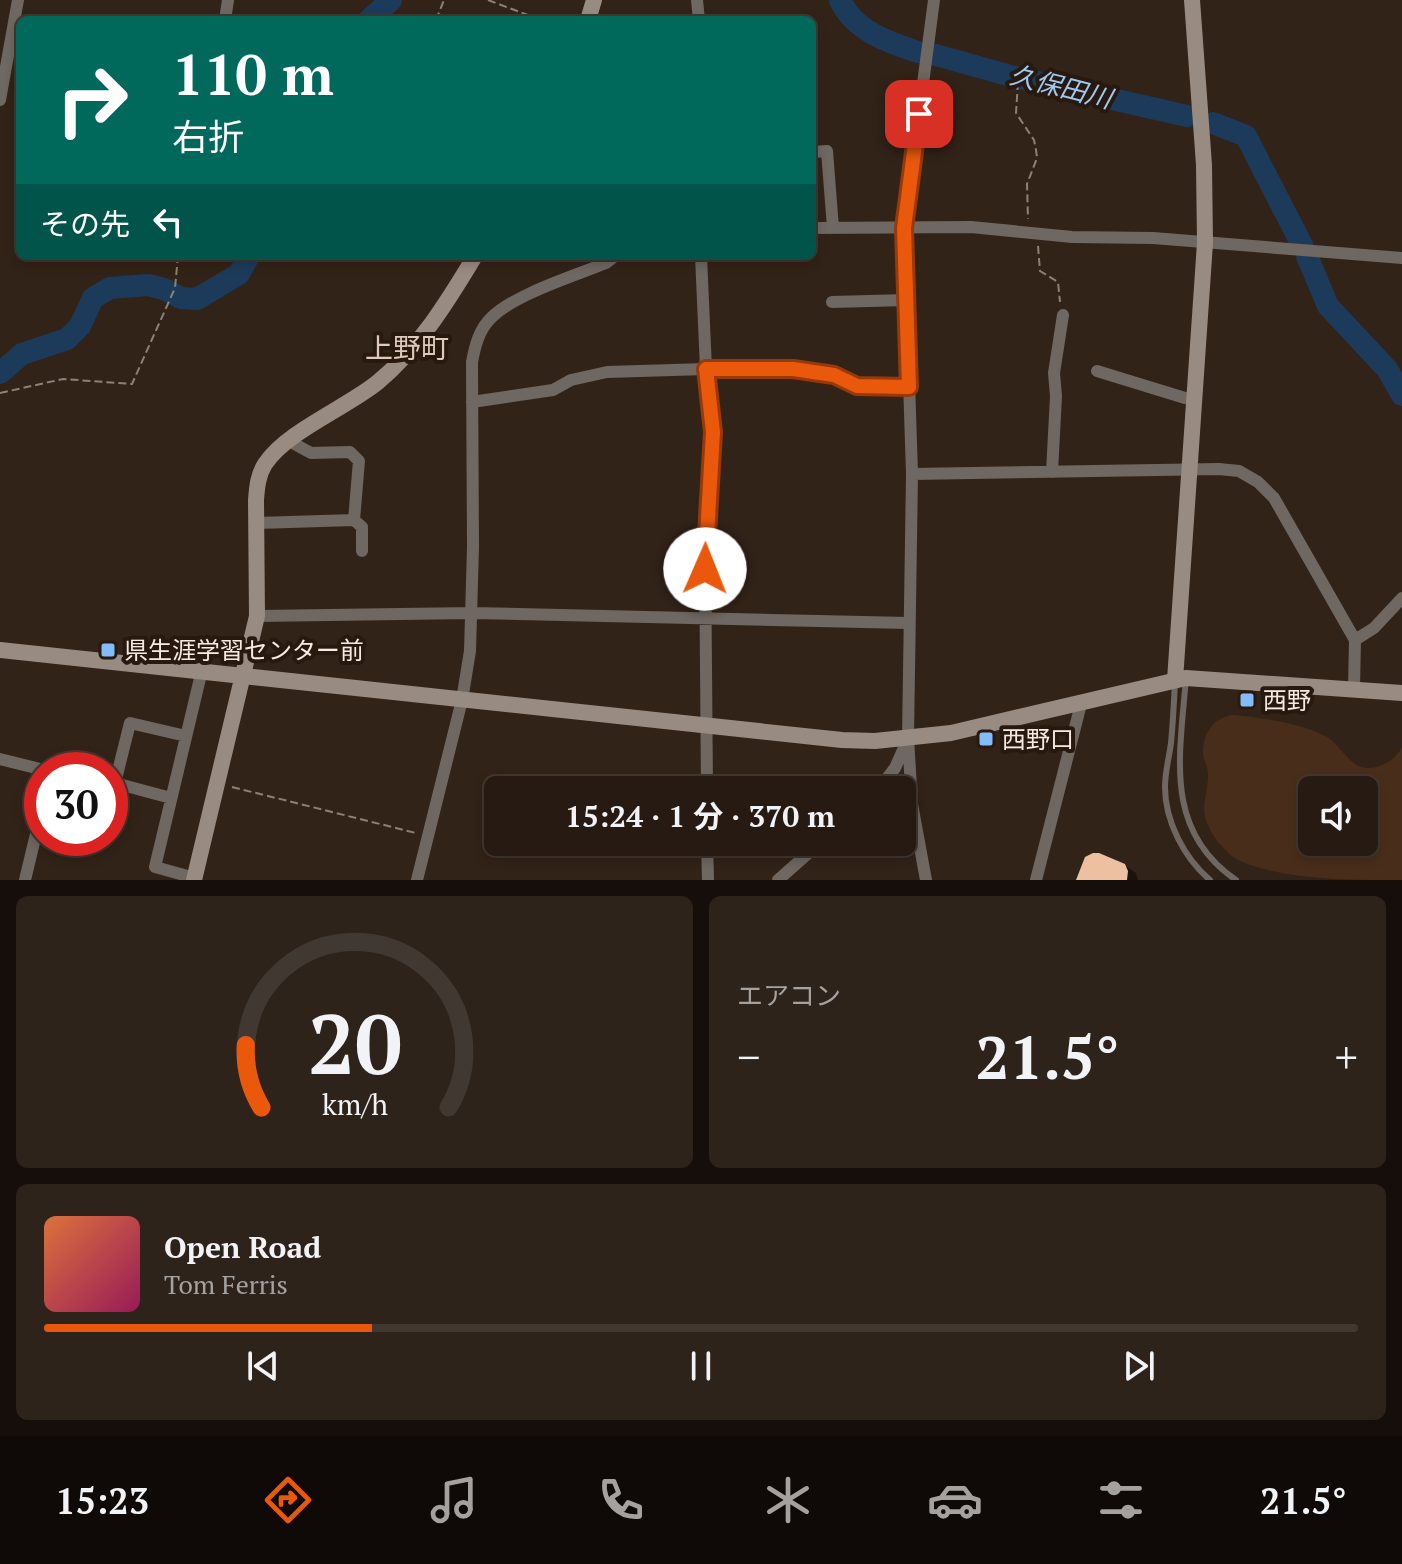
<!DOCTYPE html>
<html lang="ja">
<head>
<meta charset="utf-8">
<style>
  body { margin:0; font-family:"PT Serif","Noto Sans JP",serif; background:#2e231b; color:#f1f3f6; height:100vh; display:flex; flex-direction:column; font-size:30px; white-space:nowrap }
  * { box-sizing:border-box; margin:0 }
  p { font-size:26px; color:#a4a19f }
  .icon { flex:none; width:44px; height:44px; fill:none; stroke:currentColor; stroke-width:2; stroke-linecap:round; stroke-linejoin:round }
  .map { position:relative; height:880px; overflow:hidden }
  .drawer { display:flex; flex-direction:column; gap:16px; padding:16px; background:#150e0a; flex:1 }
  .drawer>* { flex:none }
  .hud { position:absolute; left:16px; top:16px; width:800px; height:244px; border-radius:12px; box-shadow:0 4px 12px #0003,0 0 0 2px #423832; background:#00695c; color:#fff; overflow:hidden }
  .controls { position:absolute; left:1298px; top:776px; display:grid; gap:16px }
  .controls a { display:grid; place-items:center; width:80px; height:80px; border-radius:12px; background:#261a12; box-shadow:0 4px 12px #0003,0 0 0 2px #423832; font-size:40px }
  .speed { position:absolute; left:24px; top:752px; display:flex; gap:16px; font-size:40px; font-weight:700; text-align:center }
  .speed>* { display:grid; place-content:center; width:104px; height:104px; border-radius:50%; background:#261a12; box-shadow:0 4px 12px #0003,0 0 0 2px #423832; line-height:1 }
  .speed .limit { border:12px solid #d22; background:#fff; color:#111 }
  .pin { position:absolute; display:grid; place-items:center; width:68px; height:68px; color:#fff; margin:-34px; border-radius:16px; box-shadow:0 4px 12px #0006 }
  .me { position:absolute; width:88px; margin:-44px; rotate:1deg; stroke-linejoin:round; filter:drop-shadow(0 0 6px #0008) }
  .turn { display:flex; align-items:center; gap:28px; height:168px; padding:0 24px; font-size:36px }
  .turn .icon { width:104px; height:104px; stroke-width:2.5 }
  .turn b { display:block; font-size:56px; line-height:68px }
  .then { display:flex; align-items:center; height:76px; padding:0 24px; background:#0003; gap:16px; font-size:30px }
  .big { font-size:60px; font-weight:700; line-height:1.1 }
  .drawer .tile { flex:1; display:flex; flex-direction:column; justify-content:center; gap:12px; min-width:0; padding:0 28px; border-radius:12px; background:#2e231b }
  .drawer .dial { align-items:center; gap:0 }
  .dial svg { height:208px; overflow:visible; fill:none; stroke:#423832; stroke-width:7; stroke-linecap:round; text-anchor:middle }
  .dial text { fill:#f1f3f6; stroke:none }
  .song { display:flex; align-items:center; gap:24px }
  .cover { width:96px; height:96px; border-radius:12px; background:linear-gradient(135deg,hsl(20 70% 55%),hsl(330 70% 35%)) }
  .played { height:8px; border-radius:4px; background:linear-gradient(90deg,#ea580c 25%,#423832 25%) }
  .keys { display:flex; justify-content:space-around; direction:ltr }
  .heat { display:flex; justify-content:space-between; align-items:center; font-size:44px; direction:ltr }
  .drawer .tiles { flex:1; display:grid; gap:16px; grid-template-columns:1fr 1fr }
  .tile:last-child { grid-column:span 2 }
  .trip { position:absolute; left:484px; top:776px; width:432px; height:80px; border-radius:12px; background:#261a12; box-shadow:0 4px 12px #0003,0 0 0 2px #423832; font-weight:700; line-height:80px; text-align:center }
  .tab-bar { display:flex; height:128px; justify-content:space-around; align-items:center; background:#0f0a07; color:#a4a19f }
  .tab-bar .icon { width:56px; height:56px }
  .tab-bar .active { color:#ea580c }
  .tab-bar b { font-size:36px; color:#f1f3f6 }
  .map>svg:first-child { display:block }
</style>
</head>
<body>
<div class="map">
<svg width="1402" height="880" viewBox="0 0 1402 880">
  <rect width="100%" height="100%" fill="#322318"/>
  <path fill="#482e1a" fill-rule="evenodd" d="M1235 715C1266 719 1298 722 1327 737 1341 745 1348 766 1366 768 1380 769 1396 760 1402 747V880C1349 880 1286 880 1240 861 1222 851 1204 828 1204 807 1205 796 1208 786 1208 776 1209 768 1203 761 1203 752 1203 732 1215 716 1235 715ZM1312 790H1364V842H1312Z"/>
  <path fill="#0007" d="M1124 865 1136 873 1138 880H1078Z"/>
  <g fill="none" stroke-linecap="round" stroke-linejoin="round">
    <path stroke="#1c3b5b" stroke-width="22" d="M840 0C854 31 888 42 918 52
      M369 20 391 0
      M936 55 1011 76 1187 116
      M1213 123 1246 136 1303 247
      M1307 256 1328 306 1387 369 1402 395
      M0 373 22 354 67 339 80 326 93 298 110 288 148 285 164 289 181 298 197 299 239 274 249 256"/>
  </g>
  <path fill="#edc0a1" d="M1093 853H1099L1125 864 1128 871 1127 880H1076L1085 857Z"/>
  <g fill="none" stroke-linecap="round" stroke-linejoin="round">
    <path stroke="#8d8077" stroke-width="2" stroke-dasharray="8 4" stroke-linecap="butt" d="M488 0 541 20
      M436 20 444 0
      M1018 82 1016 113 1034 140 1036 150 1037 158 1027 184 1028 219
      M1038 246 1040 271 1058 282 1060 302
      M0 393 63 379 132 384 175 288 178 256
      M232 787 416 833"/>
    <path stroke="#6f6761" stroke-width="6" d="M1186 678C1180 755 1163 830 1236 880
      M1175 681C1174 702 1173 723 1171 743 1169 758 1165 772 1165 787 1165 821 1184 858 1210 880"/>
    <path stroke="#6f6761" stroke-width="12" d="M697 0 699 20
      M225 20 228 0
      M0 100 18 0
      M812 152 827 151 833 228
      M812 228 971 227 1072 237 1153 238 1402 258
      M526 256H554
      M701 256 706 369 713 432 705 545 707 790
      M832 302 907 300
      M1097 371 1185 398 1196 399
      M472 402 553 390 571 380 607 372 706 369H793L834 375 857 386 909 387
      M289 441 311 453 350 452 359 461 354 520
      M1052 472 1056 396 1054 373 1063 315
      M912 474 1219 469 1239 471 1258 482 1274 498 1355 640 1354 688
      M257 523 354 520 362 527V551
      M257 616 472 613 908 623
      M1355 640 1374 628 1402 598
      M0 759 44 770
      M878 790 895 768 907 741
      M171 798 115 783 130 723 186 736
      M707 842 708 880
      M195 878 155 867 202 670
      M25 880 42 809
      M417 880 462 700 470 651 473 547 472 362C475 346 479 329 492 317 516 294 574 276 606 263L615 256
      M778 880 821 842
      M926 880 912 804 908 738 912 474 904 228 934 0
      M1036 880 1081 704"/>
    <path stroke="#988b82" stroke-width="16" d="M588 20 594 0
      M0 650 842 740 875 741 951 733 1186 678 1402 693
      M1175 680 1205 243 1204 165 1192 0
      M194 880 257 616 256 500C257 487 258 475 265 464 287 431 346 408 378 382 419 348 448 301 475 256"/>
  </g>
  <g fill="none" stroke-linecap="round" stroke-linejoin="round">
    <defs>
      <path id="route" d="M705 569 713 432 706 369H793L834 375 857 386 909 387 904 228 919 114"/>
    </defs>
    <use href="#route" stroke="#983908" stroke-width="20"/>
    <use href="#route" stroke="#ea580c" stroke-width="14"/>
  </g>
  <g fill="#82bcfa" stroke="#28190f" stroke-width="3">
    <rect x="100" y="642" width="16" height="16" rx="4"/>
    <rect x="1239" y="692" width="16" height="16" rx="4"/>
    <rect x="978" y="731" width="16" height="16" rx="4"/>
  </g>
  <g text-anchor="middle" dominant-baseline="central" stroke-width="8" stroke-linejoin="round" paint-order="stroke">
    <g font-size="24" fill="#f6ebe4" stroke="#28190f" text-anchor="start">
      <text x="124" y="650">県生涯学習センター前</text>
      <text x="1263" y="700">西野</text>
      <text x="1002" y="739">西野口</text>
    </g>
    <g font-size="26" font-style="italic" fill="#9fc9f5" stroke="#28190f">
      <text transform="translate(1061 86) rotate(14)">久保田川</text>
    </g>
    <g font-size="28" fill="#decabc" stroke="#28190f">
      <text x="407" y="347">上野町</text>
    </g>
  </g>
</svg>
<div class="controls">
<a><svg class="icon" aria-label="sound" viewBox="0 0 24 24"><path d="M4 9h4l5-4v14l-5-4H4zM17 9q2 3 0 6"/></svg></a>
</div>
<div class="speed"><div class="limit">30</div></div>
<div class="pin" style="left:919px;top:114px;background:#d93025"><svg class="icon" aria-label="arrive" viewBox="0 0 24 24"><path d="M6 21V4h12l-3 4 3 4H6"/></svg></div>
<svg class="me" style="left:705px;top:569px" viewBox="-20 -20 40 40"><circle r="19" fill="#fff"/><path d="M0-13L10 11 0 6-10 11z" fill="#ea580c"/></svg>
<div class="trip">15:24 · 1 分 · 370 m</div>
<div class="hud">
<div class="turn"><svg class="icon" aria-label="right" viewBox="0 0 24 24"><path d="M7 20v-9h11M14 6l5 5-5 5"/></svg><div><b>110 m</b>右折</div></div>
<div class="then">その先<svg class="icon" aria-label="left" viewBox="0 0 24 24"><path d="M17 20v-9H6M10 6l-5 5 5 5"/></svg></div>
</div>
</div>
<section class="drawer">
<div class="tiles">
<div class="tile dial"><svg viewBox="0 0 100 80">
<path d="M14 69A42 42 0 1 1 86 69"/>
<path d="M14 69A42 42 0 0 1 8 45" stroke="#ea580c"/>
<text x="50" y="56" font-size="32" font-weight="700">20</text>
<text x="50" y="72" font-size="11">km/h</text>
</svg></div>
<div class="tile"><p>エアコン</p>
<div class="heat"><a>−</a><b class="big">21.5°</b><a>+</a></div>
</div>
<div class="tile">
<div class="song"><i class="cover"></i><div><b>Open Road</b><p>Tom Ferris</p></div></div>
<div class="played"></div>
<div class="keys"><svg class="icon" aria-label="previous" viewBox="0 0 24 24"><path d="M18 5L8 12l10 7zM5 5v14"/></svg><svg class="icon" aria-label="pause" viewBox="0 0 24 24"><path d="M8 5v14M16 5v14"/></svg><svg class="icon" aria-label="next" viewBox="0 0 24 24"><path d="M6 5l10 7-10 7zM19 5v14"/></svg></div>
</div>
</div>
</section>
<nav class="tab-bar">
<b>15:23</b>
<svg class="icon active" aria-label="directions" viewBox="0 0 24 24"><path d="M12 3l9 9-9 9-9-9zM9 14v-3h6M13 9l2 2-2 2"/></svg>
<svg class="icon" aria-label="music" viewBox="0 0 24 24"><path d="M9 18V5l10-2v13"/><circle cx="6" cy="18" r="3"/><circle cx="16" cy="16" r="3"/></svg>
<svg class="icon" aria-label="phone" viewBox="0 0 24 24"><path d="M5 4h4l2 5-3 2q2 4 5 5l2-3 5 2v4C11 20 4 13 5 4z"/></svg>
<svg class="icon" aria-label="climate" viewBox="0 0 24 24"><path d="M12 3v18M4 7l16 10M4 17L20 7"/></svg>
<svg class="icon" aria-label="car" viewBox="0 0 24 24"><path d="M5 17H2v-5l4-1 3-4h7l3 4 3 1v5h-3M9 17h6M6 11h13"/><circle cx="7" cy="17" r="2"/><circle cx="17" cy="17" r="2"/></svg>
<svg class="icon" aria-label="filters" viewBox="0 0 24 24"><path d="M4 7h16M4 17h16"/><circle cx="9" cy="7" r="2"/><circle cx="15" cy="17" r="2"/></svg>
<b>21.5°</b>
</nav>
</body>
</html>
